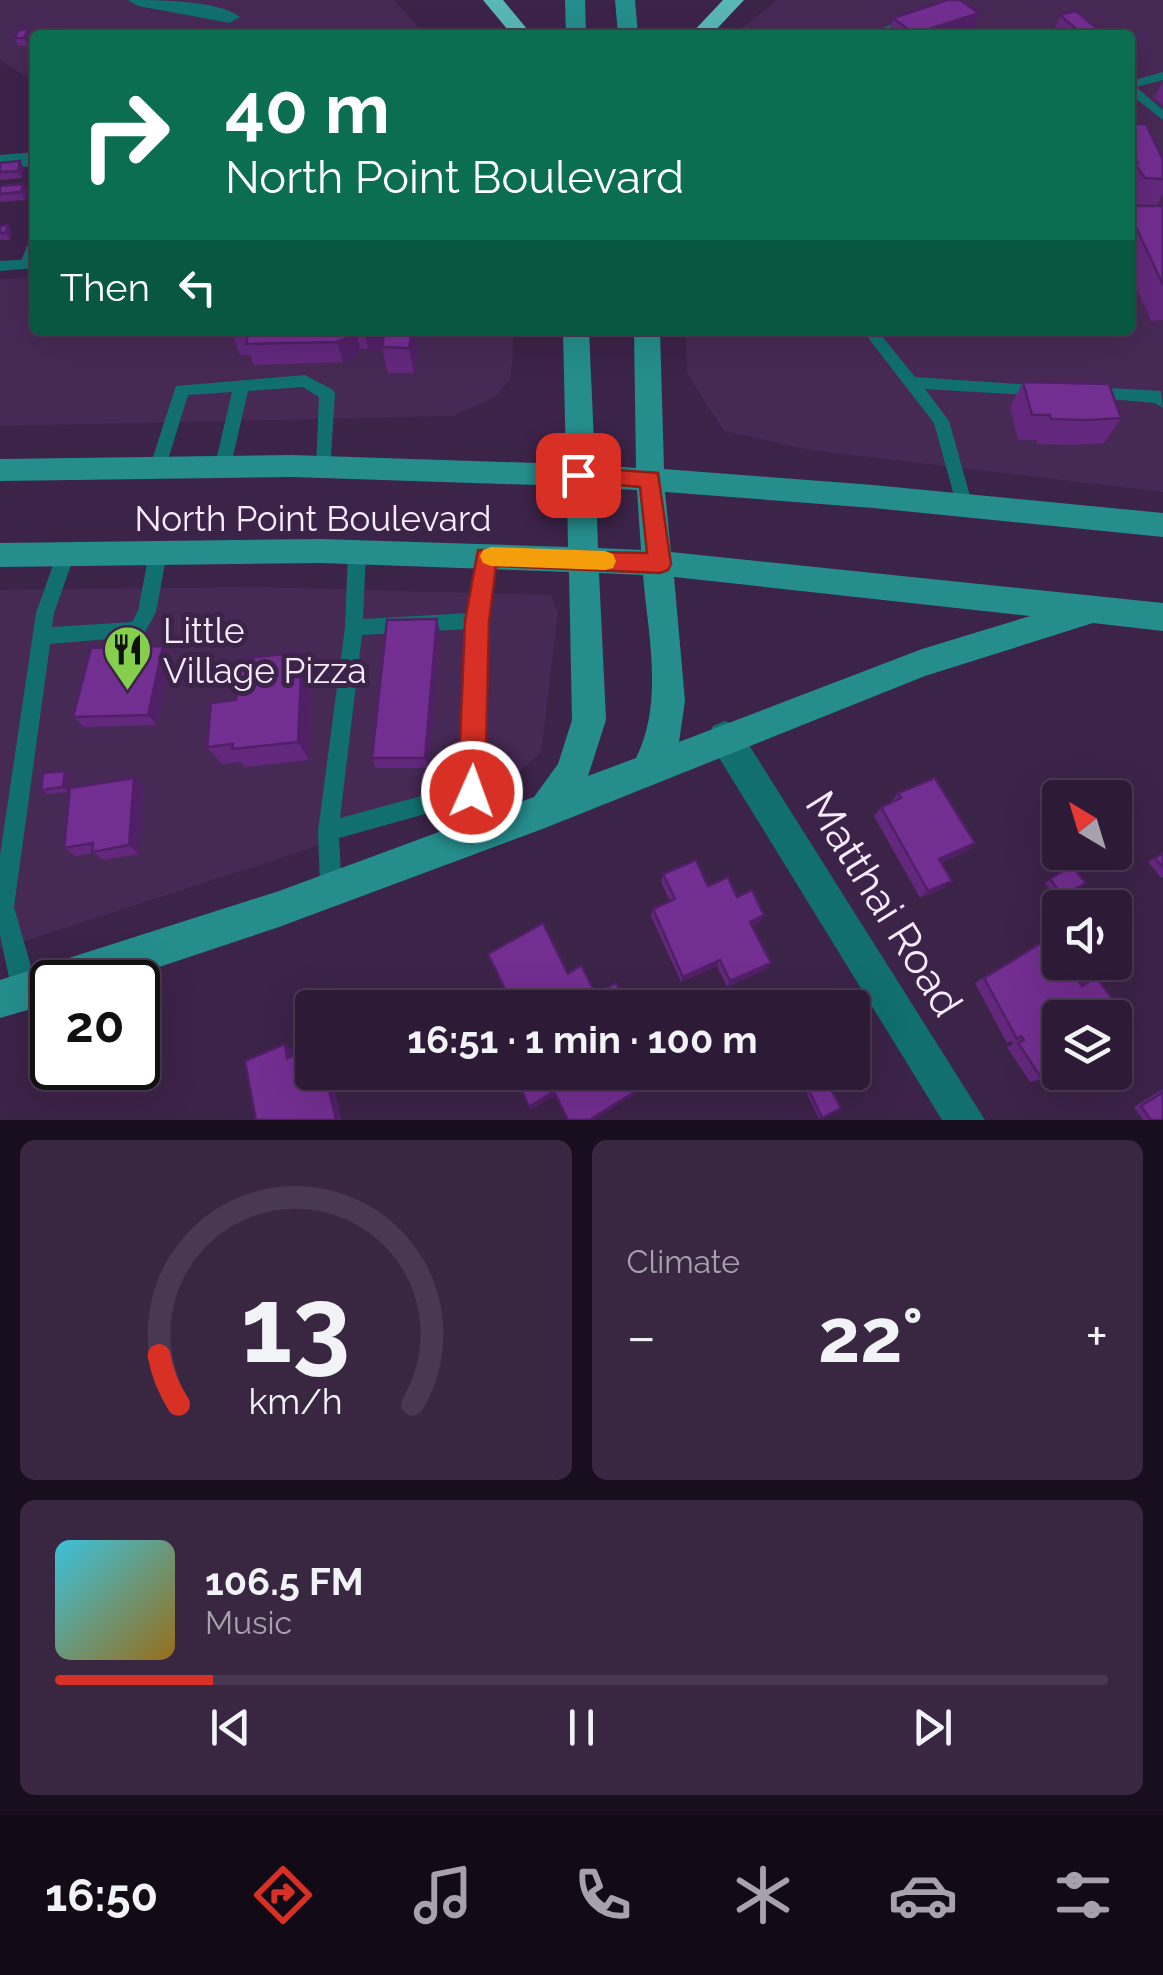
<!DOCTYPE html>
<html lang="en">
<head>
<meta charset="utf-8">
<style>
  body { margin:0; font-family:Raleway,sans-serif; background:#392742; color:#f1f3f6; height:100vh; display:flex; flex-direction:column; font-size:38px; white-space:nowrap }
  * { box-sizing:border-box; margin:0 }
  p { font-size:32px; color:#a7a1ad }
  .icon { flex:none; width:55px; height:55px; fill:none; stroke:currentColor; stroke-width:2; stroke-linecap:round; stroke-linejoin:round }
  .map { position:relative; height:1120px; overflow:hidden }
  .drawer { display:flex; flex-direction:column; gap:20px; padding:20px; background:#190e1e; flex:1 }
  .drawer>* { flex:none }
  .top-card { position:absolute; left:30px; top:30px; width:1105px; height:305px; border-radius:10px; box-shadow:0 10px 40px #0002,0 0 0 2px #483851; background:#0b6e4f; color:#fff; overflow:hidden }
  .needle { width:65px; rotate:322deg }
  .controls { position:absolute; left:1042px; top:780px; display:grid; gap:20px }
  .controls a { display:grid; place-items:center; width:90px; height:90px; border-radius:10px; background:#2d1a36; box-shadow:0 10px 40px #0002,0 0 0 2px #483851; font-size:50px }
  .speed { position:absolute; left:30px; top:960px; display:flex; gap:20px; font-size:50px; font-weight:700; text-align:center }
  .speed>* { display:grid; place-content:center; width:130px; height:130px; border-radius:50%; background:#2d1a36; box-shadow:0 10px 40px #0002,0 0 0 2px #483851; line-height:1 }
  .speed .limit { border:5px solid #111; border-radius:15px; background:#fff; color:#111 }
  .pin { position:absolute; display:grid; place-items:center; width:85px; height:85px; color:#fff; margin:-42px; border-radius:20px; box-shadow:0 5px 15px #0006 }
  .me { position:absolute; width:110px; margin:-55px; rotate:2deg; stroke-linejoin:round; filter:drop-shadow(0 0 8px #0008) }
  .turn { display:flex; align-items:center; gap:35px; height:210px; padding:0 30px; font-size:45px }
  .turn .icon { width:130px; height:130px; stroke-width:2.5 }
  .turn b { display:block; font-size:70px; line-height:85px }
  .then { display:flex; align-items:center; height:95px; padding:0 30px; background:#0003; gap:20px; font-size:38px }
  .big { font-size:75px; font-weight:700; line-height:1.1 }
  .drawer .card { flex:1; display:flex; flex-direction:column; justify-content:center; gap:15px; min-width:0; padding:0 35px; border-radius:15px; background:#392742 }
  .drawer .dial { align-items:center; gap:0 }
  .dial svg { height:260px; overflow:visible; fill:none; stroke:#483851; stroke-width:7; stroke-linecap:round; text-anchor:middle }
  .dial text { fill:#f1f3f6; stroke:none }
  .song { display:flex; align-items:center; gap:30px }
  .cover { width:120px; height:120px; border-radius:15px; background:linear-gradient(135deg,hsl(190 70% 55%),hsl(40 70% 35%)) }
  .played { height:10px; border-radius:5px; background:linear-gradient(90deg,#d93025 15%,#483851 15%) }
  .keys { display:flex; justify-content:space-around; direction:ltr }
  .heat { display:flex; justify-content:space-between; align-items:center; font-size:55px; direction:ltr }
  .drawer .tiles { flex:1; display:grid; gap:20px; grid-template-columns:1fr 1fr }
  .card:last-child { grid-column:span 2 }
  .trip { position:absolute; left:295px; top:990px; width:575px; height:100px; border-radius:10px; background:#2d1a36; box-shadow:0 10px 40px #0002,0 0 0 2px #483851; font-weight:700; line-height:100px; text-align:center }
  .dock { display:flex; height:160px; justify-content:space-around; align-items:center; background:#120a16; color:#a7a1ad }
  .dock .icon { width:70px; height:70px }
  .dock .selected { color:#d93025 }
  .dock b { font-size:45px; color:#f1f3f6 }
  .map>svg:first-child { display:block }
</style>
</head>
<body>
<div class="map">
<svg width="1163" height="1120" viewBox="0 0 1163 1120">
  <rect width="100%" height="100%" fill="#3c2348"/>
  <path fill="#472955" d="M0 0H394L426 35H35V78L24 76 0 60Z
    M777 0H1163V492L810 450 724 431 687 374 686 330H1130V35H733Z
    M35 277V330H514L511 378 495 397 454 416 0 426V279Z
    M256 587 551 595 558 613 541 753 502 786 0 949V590Z"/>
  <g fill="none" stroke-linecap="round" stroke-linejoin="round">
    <path fill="#116f6f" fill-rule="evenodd" d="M907 16 917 18 885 35H870Z
      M1163 72V80L1136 87 1163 110V120L1130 94V81Z
      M32 259 35 260V268L0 271V261Z
      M862 330H877L915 377 1048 386 1050 390 1042 396 925 389 949 421 972 503 970 508H958L956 503 934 423Z
      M305 375 333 390 335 394 330 471H318L316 466 319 397 303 387 248 391 231 465 223 471 215 465 232 392 188 395 166 466 164 471H152L150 466 176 386Z
      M1093 387 1161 391 1163 408 1155 403 1087 397 1085 393 1087 389Z
      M357 545 363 547 366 552 363 619 469 613 478 556 481 551H493L496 556 486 621 480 839 477 846 470 849 463 846 460 839 461 804 339 838 342 889 339 897 331 900 323 897 320 889 318 831 345 627 348 552 351 547ZM468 629 462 785 340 818 362 635Z
      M158 546 164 548 167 553 156 612 143 636 50 644 14 907 30 963 33 993 30 1001 22 1004 14 1001 0 935V855L36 613 57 554 60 549H72L75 554 54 613 52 627 132 622 138 611 149 553 152 548Z"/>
    <path fill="#116f6f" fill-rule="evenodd" d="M128 0C156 0 219 0 240 17L230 23 138 6Z
      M35 152V166L0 169V155Z
      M35 244V271L32 272 20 264 27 246Z
      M725 721 737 726 985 1120H942L713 748 708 737 713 726Z"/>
    <path fill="#258e8d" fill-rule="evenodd" d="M565 0H585L586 35H566Z
      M615 0H635L638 35H618Z
      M563 330H589L595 465 636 468 634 330H660L664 469 873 485 1163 513V537L873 508 665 492 671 552 1163 603V631L1093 623 925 676 545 828 279 927 114 982H52V1003L0 1018V980L279 891 534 797 558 764 572 720 569 572 321 563 0 567V543L321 539 568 547 567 486 292 477 0 481V459L292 455 566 464ZM596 488 637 490 641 550 598 548ZM599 573 643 575C648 635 664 702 636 758L588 776 606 720ZM674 577 1030 616 922 649 679 742 685 701Z"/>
    <path fill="#59b7b6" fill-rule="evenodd" d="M483 0H503L532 35H512Z
      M723 0H744L711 35H690Z"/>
  </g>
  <path fill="#63287d" d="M1060 15 1105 35H1052Z
    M893 18 971 35H888Z
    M28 29 32 37 28 46H18L14 38Z
    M1163 81V105L1154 98Z
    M1130 124 1163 160V194L1157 205 1130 204Z
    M20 161 24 168 22 178 0 180V163Z
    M0 186 27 192 25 200 0 202Z
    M1130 206H1163V320L1151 321 1130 274Z
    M8 225 12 233 10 240H0V226Z
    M233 330H414L418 350 414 373H388L382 349 369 352 368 349H360L355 357 343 362 254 365 250 355H240L232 335Z
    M1023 382 1121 418 1104 443 1073 445 1037 444 1036 440H1018L1010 407Z
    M440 631 429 768H376L372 758Z
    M163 646 171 658 157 725 84 727 73 717Z
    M312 672 309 760 245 767 241 762 222 764 207 747 236 700Z
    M65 771 71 776 68 792 47 794 41 790Z
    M134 778 143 787 139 854 103 860 94 853 76 856 64 848Z
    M898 793 967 851 941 863 944 888 920 898 874 816 881 807 891 802Z
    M1163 853V877L1161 878 1148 862Z
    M1072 866 1086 883 1058 900 1045 883Z
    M663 874 708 886 737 897 760 922 752 926 771 963 766 969 727 987 717 966 681 982 651 916 653 909 670 901 661 882Z
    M1046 940 1081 984 1096 977 1115 1018 1051 1063 1042 1079 1030 1082 1007 1047 1013 1044 1011 1041 1007 1043 975 983Z
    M822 1073 841 1108 819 1119 802 1083Z
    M1163 1089V1120H1143L1134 1107Z"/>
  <path fill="#502066" d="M979 13 971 35H914V34Z
    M28 29 32 37 28 46 24 38Z
    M20 161 24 168 22 178 18 171Z
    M23 184 27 192 25 200 21 192Z
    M8 225 12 233 10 240 6 233Z
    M354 330H356L360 349 355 357 343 362 337 342Z
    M371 330H389L386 348 382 347V349L369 352 364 331Z
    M412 330H414L418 350 414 373 409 348Z
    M437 619 440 631 429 768 425 758Z
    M163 646 171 658 157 725 148 715Z
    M302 652 312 672 309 760 298 742Z
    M65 771 71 776 68 792 63 787Z
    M134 778 143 787 139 854 129 845Z
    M975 843 967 851 931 867 939 859Z
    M952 881 944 888 920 898 928 891Z
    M764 915 760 922 746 929 750 922Z
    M720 960 717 966 681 982 683 977Z
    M771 963 766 969 727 987 730 981Z
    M285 1044 292 1049 295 1062 287 1058Z
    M325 1072H330L342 1120H336Z
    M554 1091 555 1096 531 1110 529 1107Z
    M636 1091 634 1095 594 1120H589Z"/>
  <path fill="#732e91" stroke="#502066" stroke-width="2.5" d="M948 0H960L979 13 914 34 893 18Z
    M1076 11 1105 35H1083L1060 15Z
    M28 29 24 38H14L19 30Z
    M1130 124H1146L1163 160V179L1145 178 1134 163H1138L1133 152H1130Z
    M20 161 18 171 0 172V163Z
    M23 184 21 192 0 194V186Z
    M1130 206H1163V285L1130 214Z
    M8 225 6 233H0V226Z
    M233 330H354L350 337 337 342 246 344 248 335H232Z
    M385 330H412L409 348 382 347Z
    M1023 382 1109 384 1121 418 1089 420 1051 419 1050 415H1032Z
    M437 619 425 758H372L387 620Z
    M163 646 148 715 73 717 91 648Z
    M302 652 298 742 232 749 233 744 207 747 211 703 236 700 240 659Z
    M65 771 63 787 41 790 43 773Z
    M134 778 129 845 92 852 93 843 64 848 70 788Z
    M935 778 975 843 939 859 952 881 928 891 881 807 901 798 898 793Z
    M1163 853V868L1155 858Z
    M696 860 708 886 728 877 737 897 752 890 764 915 750 922 771 963 730 981 720 960 683 977 653 909 675 899 663 874Z
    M1072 866 1086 883 1063 896 1050 879Z
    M543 923 568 974 581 965 596 994 616 983 628 1008H514L488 954Z
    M1046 940 1060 958V962H1064L1082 986 1096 977 1130 1022 1115 1032V1018H1060V1057L1051 1063 1055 1070 1042 1079 1018 1043 1024 1040 1021 1036 1017 1039 984 978Z
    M285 1044 287 1058 312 1049V1072H325L336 1120H256L245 1061Z
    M514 1072H627L636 1091 589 1120H568L554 1091 529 1107Z
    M822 1073 841 1108 822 1118 805 1082Z
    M1163 1092V1120H1151L1141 1106Z"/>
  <path fill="#d93025" stroke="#8d1f18" stroke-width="2.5" d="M578 467 658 473 671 564 668 570 660 573 496 566 489 621 485 792 481 801 472 804 462 801 458 792 465 621 478 550 647 553 640 487 571 481 567 475Z"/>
  <path fill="#f59e0b" d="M491 547 605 551 613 554 616 561 613 568 605 570 491 566 483 563 480 556 483 550Z"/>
  <defs>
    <symbol id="restaurant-pin" viewBox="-11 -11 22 30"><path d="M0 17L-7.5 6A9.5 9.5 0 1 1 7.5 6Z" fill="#85cf4c" stroke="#3c2348"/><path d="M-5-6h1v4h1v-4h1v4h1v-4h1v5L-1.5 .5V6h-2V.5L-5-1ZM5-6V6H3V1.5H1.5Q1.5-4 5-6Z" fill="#111"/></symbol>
  </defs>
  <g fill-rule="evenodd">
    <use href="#restaurant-pin" x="100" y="622" width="55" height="75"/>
  </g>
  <g text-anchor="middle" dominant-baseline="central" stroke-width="10" stroke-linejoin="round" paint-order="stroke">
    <g font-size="35" fill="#f7ebfe" stroke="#3c2348">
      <text x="313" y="518">North Point Boulevard</text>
    </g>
    <g font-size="35" fill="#f7ebfe" stroke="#3c2348" text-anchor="start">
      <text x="163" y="630">Little<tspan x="163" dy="40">Village Pizza</tspan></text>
    </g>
    <g font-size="42" fill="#f7ebfe" stroke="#3c2348">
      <text transform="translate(884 904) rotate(58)">Matthai Road</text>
    </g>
  </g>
</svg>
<div class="controls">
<a><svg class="needle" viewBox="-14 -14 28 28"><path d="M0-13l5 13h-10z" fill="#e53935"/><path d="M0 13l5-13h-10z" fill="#a7a1ad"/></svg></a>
<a><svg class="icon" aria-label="sound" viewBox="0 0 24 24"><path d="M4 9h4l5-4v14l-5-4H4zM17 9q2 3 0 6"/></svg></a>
<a><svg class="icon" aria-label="layers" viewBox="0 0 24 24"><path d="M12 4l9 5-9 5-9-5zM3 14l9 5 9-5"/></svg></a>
</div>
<div class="speed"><div class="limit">20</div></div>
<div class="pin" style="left:578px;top:475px;background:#d93025"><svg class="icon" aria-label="arrive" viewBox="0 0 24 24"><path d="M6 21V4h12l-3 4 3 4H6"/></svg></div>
<svg class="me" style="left:472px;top:792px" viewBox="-20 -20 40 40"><circle r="17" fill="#d93025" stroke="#fff" stroke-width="3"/><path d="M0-11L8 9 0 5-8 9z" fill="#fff"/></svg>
<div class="trip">16:51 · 1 min · 100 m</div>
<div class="top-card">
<div class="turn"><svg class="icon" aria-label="right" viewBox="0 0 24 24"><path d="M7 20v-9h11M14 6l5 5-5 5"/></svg><div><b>40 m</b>North Point Boulevard</div></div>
<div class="then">Then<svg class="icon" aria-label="left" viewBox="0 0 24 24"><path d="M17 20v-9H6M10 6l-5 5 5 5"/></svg></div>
</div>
</div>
<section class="drawer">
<div class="tiles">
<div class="card dial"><svg viewBox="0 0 100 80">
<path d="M14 69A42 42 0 1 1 86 69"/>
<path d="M14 69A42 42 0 0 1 8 54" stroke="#d93025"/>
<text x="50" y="56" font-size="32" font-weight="700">13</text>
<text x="50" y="72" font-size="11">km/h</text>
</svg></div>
<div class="card"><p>Climate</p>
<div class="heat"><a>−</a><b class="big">22°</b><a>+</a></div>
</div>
<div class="card">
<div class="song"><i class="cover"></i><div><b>106.5 FM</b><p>Music</p></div></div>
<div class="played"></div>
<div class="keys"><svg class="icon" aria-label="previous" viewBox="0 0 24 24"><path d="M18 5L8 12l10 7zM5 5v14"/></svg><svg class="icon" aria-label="pause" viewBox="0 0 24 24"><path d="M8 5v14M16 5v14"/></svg><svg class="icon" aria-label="next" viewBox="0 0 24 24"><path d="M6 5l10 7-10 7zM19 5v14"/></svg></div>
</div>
</div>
</section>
<nav class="dock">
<b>16:50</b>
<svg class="icon selected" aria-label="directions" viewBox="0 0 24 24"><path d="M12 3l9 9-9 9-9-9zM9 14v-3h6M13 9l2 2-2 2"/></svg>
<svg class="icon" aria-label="music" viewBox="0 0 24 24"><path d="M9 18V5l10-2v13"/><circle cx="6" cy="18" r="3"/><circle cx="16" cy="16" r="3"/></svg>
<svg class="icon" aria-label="phone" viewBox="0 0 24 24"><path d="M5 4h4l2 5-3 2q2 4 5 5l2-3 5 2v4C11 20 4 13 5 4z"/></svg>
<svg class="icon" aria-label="climate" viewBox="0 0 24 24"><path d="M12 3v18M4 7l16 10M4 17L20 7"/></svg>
<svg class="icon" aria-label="car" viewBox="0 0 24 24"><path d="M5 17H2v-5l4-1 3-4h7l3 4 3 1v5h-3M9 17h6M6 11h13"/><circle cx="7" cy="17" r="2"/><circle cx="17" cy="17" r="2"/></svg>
<svg class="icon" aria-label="filters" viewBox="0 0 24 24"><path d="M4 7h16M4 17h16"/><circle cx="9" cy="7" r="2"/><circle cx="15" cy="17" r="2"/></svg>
</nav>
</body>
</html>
